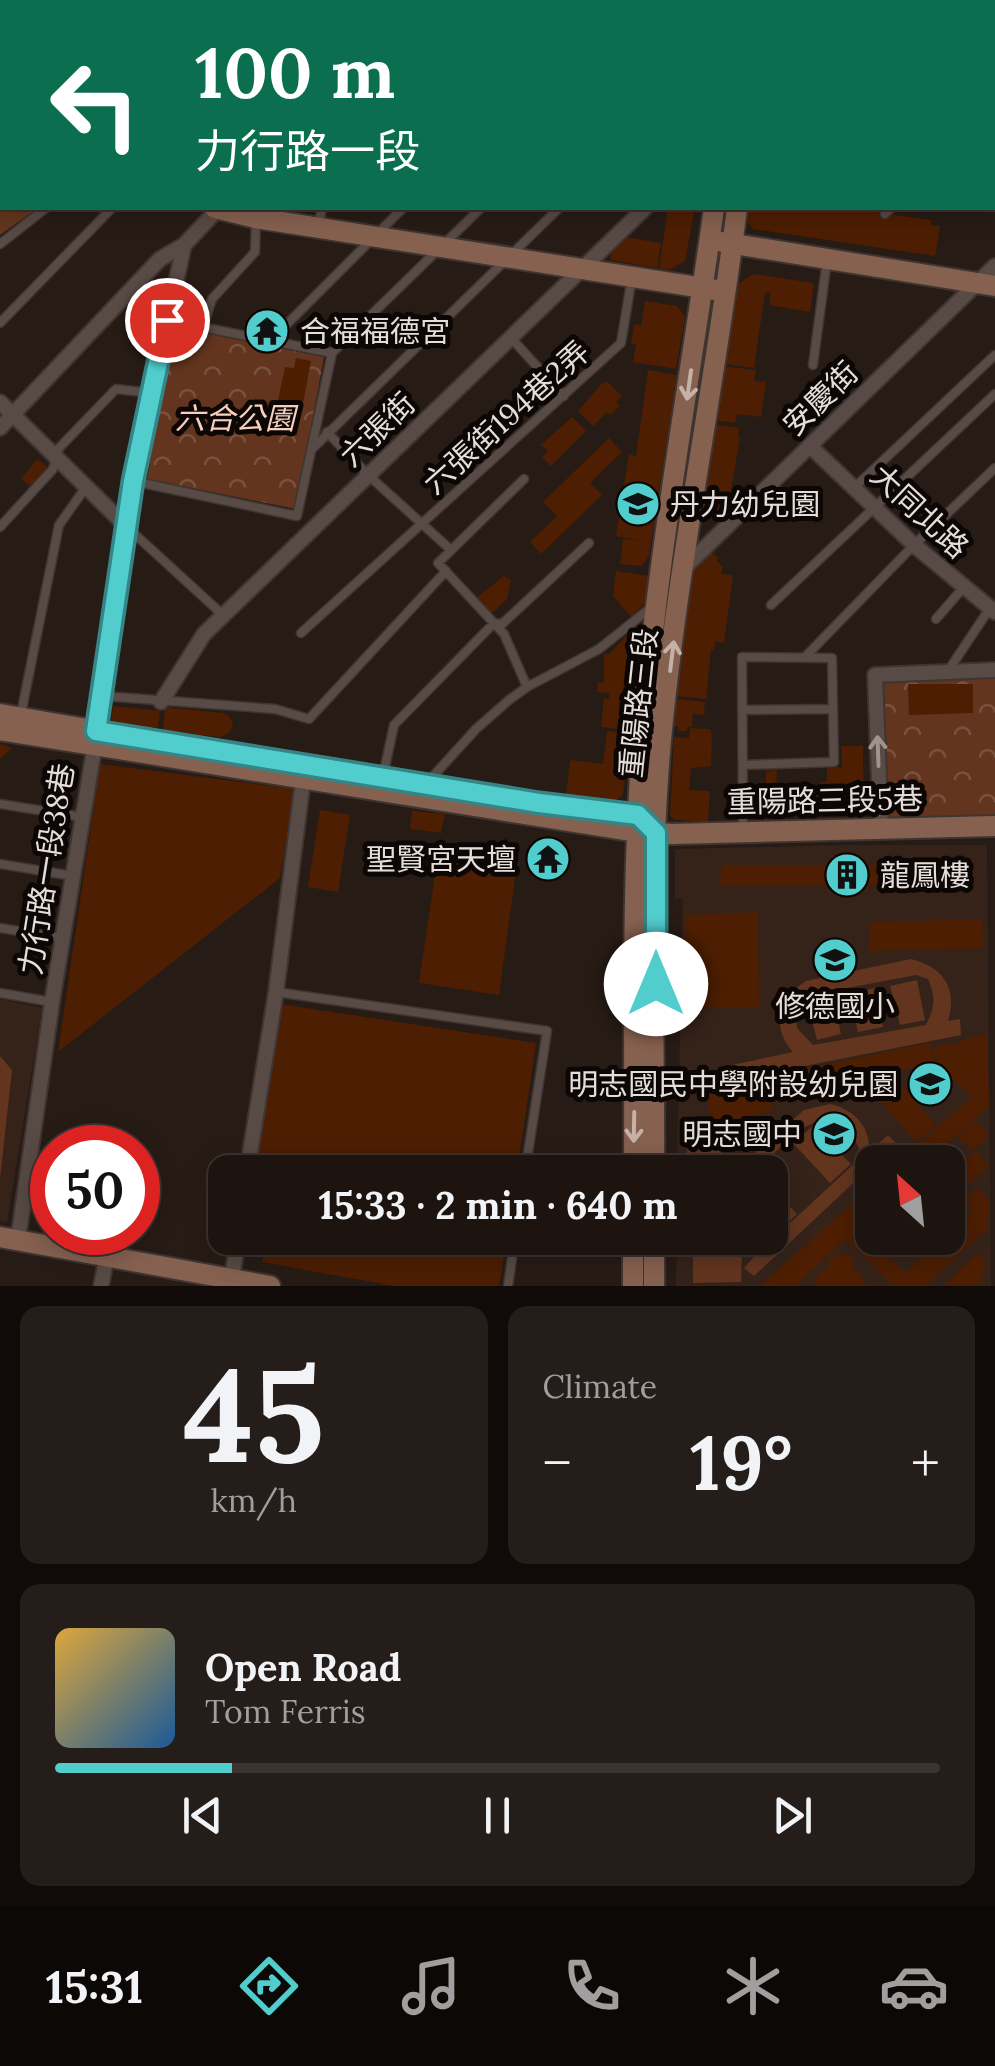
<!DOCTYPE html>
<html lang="en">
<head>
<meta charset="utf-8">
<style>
  body { margin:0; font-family:Lora,"Noto Sans TC",serif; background:#251d19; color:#f1f3f6; height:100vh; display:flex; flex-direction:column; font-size:38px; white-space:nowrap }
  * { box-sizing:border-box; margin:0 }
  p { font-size:32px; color:#a09e9f }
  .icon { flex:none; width:55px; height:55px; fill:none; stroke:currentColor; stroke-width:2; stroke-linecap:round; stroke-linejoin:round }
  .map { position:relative; height:1286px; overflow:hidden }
  .panel { display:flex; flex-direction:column; gap:20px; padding:20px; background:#100b09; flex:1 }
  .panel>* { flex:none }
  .top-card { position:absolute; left:0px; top:0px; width:995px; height:210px; box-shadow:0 5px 25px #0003,0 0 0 2px #3b3330; background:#0b6e4f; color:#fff; overflow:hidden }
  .needle { width:65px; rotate:333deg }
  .tools { position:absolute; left:855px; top:1145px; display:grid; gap:20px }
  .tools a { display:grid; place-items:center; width:110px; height:110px; border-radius:20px; background:#1d1410; box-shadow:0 5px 25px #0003,0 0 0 2px #3b3330; font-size:50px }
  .speed { position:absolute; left:30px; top:1125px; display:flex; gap:20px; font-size:50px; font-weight:700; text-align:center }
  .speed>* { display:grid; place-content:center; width:130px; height:130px; border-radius:50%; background:#1d1410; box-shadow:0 5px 25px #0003,0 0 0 2px #3b3330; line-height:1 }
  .speed .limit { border:15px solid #d22; background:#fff; color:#111 }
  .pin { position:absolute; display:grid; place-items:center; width:85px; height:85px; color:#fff; margin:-42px; border:5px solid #fff; border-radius:50%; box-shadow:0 2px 10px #0007 }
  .me { position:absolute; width:110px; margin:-55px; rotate:0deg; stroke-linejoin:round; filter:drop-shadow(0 0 8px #0008) }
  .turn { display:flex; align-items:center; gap:35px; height:210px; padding:0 30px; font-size:45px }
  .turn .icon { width:130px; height:130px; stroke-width:2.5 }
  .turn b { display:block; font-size:70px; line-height:85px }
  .big { font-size:75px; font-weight:800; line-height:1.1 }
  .panel .tile { flex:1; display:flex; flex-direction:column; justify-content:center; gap:15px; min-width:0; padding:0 35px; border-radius:20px; background:#251d19 }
  .panel .dial { align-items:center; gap:0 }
  .dial b { font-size:130px; line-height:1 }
  .song { display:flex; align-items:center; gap:30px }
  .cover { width:120px; height:120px; border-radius:15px; background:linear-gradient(135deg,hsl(40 70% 55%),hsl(210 70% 35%)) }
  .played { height:10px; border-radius:5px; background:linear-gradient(90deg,#52cdce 20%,#3b3330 20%) }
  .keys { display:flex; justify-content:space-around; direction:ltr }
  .heat { display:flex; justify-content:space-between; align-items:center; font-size:55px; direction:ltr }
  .panel .tiles { flex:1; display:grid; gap:20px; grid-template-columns:1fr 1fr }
  .tile:last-child { grid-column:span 2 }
  .trip { position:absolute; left:208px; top:1155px; width:580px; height:100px; border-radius:20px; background:#1d1410; box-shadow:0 5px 25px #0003,0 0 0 2px #3b3330; font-weight:800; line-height:100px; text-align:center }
  .dock { display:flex; height:160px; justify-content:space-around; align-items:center; background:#0c0806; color:#a09e9f }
  .dock .icon { width:70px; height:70px }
  .dock .selected { color:#52cdce }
  .dock b { font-size:45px; color:#f1f3f6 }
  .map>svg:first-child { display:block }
</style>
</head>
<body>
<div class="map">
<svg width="995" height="1286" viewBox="0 0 995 1286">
  <defs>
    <pattern id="park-crowns" width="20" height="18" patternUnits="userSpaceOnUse" patternTransform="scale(2.5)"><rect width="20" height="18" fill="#63351e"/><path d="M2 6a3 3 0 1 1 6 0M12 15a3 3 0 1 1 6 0" fill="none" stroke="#79523e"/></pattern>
  </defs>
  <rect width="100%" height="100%" fill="#271b15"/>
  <path fill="#35231a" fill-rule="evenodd" d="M0 0H337L2 2V74Z
    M846 845H987L991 1286H676L677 1238H770V1172H677L683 899H675V849ZM872 1162H948V1238H872Z
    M0 999 42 1008 7 1223 0 1221Z"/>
  <path fill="url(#park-crowns)" d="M427 0H600L425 2Z
    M0 181H2V208H38L0 235Z
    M174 327 324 357 296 509 147 479Z
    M995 676V817L888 818 883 679Z"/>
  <path fill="#63351e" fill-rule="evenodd" d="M911 959C943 967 958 988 948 1021L960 1019 961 1035 779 1071 734 1075 732 1065 793 1052C771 1028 778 998 806 981ZM916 975 928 979C936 997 935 1007 926 1025L813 1045 797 1028 795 1007 805 996Z
    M917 980 925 1020 900 1025 890 986Z
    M875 988 883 1027 858 1032 849 994Z
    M833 995 841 1034 817 1040 807 1001Z
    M0 1056 12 1070 0 1179Z
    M830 1104C854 1109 871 1127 869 1152L888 1135 896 1143 754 1276 744 1268 760 1250 746 1246 734 1238 776 1236 856 1162 859 1148 847 1126C810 1105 781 1149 756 1172H733L804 1110Z
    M813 1126 851 1164 830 1183 793 1143Z
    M721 1140V1172H687V1141Z
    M770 1186 797 1214 777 1233 770 1226Z
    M687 1238H720V1253L686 1254Z
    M742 1255 741 1282 693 1283V1256Z"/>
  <path fill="#4d1e02" d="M668 208H695L685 261 669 270 659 268Z
    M746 208H848L931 220V225L940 226 935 256 753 229 744 218Z
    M625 237 661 243 657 268 611 260 610 253Z
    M753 274 814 283 810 312 769 305 771 293 765 292 754 368 723 364 734 287Z
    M645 301 677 306 685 316 676 369 633 362 636 344H631L634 324 641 325Z
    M296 358 311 361 297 435 278 432 281 415 275 414 285 367 294 368Z
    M722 366 756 370 754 381 766 382 761 417 737 414 735 423 715 420Z
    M648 370 677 375 649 555 642 566 620 564 623 539 638 540 616 536 629 454 636 456Z
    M607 381 622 396 616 402 620 406 610 415 607 412 593 426 578 411 601 384Z
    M572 417 586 431 551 466 542 457 548 451 541 445Z
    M712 424 739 428 738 437H740L726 520 699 516Z
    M609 438 622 452 590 483 602 495 541 554 530 542 557 516 543 502Z
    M37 459 47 466 34 489 21 479Z
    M711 552 719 558 716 560 723 567 721 574 733 575 724 643 715 641 714 650 711 649 706 699 677 696 692 570Z
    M616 571 649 576 645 603 631 617 613 596Z
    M504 576 511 580 507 599 491 614 477 597Z
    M630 632 640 635 631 695 624 694 623 700 631 701 628 730 601 727 604 698 609 699V693L597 692 598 682 604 683V653L609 654Z
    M908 684H973V713L909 715Z
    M676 699 705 702 704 715 693 714 692 727H687V731H678L679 726H674Z
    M113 706 160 711 158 728 111 723Z
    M165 707 223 713 230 717 233 726 229 733 220 737 163 731Z
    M690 728 710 729 712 735 711 766 691 768 689 790 710 791 708 822 675 820 670 816 674 737 689 738Z
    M607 731 630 733 623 795 614 802 566 795 570 760 603 764Z
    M0 744 12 748 0 759Z
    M841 746H863L864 813 778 816V794L822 793 821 782H827V768L842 767Z
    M100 764 295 789 280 878 58 1052Z
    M777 770 776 788 766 789V771Z
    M320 810 350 815 338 892 308 887Z
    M412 811 445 814 441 833 410 829Z
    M439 847 518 856 499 995 419 983Z
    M722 865H973L974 885 720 886Z
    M758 912 759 1008 683 1007 685 915Z
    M982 919 984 948 870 951V922Z
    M280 1004 536 1043 517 1172H253Z
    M987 1034 989 1106 928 1162H898L984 1086 970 1096 936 1062 933 1049 943 1043 956 1045 962 1040Z
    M930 1043 935 1063 890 1072 936 1125 916 1142 861 1078 771 1097 766 1077Z
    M766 1081 773 1111 711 1124 707 1094Z
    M759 1121 771 1137 750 1156 737 1141Z
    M975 1121 989 1135 973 1151 958 1137Z
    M975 1151 989 1166 948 1204V1177Z
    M872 1186V1213L859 1226 875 1242 881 1238H912L890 1258 905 1273 972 1211 963 1201 977 1188 989 1200 988 1228 926 1286H893L845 1239 795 1286H760Z
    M267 1238H507L499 1286H394L262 1262Z
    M835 1253 853 1256 854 1270 859 1269 863 1282 870 1286H817L815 1281 822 1269H828L829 1257H835Z
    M978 1253 987 1264 981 1269 986 1273 979 1279 984 1284 944 1286Z"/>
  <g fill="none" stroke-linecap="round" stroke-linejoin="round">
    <defs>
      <path id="lane" d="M341 0 344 2
        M607 2 609 0
        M680 2 682 0
        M938 2 940 0
        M992 117 995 118
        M885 214 891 208
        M318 228 322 208
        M0 244 46 208
        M167 320 332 353
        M0 323 112 208
        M203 327 212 299 255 252 256 220
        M511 338 564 396
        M271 340 403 208
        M332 353 481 208
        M813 365 827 260
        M327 432 368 475 451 550
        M311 450 559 208
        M524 479 438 563 504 634 527 687
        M133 481 297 516 332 353
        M854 488 995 355
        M0 527 53 469 59 448 116 389 151 393
        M128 528 223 615
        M771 605 995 394
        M936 619 963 588
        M301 633 621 343 632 277
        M805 657 914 545 995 468
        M948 671 990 608
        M103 696 275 709 309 719 446 571
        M742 710 833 709
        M21 714 59 525 86 487
        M743 765 834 762 832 658 742 657 743 831
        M426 784 476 729 509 700 527 687 599 649 653 606
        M380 790 394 725 494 623 502 624 589 543
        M0 804 82 817
        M0 864 73 876
        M0 928 62 938
        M276 992 547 1031 525 1172
        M0 993 52 1002
        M508 1286 515 1238"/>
      <path id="street" d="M705 0 709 2
        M413 2 415 0
        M833 2 836 0
        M992 189 995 191
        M0 402 128 528
        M0 428 160 259 184 245 219 208
        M810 446 914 545 995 612
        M683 569 995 266
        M161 702 204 634 645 208
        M881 828 875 675 995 670
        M247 1172 276 992 303 780
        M18 1240 52 1002 103 696 133 481 184 245
        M231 1285 238 1238
        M101 1286 107 1256"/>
      <path id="secondary" d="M743 2V0
        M763 2 764 0
        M0 109 2 111
        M215 208 256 218 716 290
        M722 242 995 286
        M0 714 93 730
        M0 730 624 830 672 834 995 826
        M225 752 365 774
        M531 802 638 815 648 825
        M634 1172C635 1031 631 889 642 748 655 567 689 387 714 208
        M654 1172C655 1029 648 883 661 740 678 562 715 385 737 208
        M0 1237 270 1286
        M633 1286V1238
        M654 1286V1238"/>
    </defs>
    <use href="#lane" stroke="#3e3532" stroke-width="11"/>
    <use href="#street" stroke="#3e3532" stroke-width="18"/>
    <use href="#secondary" stroke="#3e3532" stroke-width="24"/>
    <use href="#lane" stroke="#584a44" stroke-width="8"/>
    <use href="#street" stroke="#584a44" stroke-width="14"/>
    <use href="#secondary" stroke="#866150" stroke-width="20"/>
  </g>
  <defs><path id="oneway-shaft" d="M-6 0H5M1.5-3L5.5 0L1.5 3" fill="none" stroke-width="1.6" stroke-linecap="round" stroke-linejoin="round" transform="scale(2.5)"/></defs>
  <g stroke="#c4b2a9">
    <use href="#oneway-shaft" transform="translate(689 385) rotate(98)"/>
    <use href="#oneway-shaft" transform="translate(672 656) rotate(-83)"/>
    <use href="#oneway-shaft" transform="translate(634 1127) rotate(91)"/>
  </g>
  <use stroke="#9e948e" href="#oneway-shaft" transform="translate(878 751) rotate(-92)"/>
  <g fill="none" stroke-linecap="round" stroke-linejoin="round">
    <defs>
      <path id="route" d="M167 320 133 481 96 731 539 803 638 815 656 833V984"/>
    </defs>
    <use href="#route" stroke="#358586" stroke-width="25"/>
    <use href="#route" stroke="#52cdce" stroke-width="18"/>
  </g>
  <defs>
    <symbol id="temple-disc" viewBox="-11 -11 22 22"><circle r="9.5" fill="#52cdce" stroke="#0c0705"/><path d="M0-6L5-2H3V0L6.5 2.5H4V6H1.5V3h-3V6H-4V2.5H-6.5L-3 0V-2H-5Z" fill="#111"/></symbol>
    <symbol id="school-disc" viewBox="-11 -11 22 22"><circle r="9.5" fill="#52cdce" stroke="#0c0705"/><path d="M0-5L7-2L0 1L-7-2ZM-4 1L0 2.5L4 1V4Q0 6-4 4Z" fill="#111"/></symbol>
    <symbol id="building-disc" viewBox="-11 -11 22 22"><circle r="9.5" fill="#52cdce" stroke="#0c0705"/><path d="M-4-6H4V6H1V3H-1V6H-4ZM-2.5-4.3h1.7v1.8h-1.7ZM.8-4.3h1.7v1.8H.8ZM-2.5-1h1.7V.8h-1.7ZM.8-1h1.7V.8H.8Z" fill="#111"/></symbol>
  </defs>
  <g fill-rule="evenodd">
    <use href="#temple-disc" x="242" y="306" width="50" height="50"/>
    <use href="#school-disc" x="613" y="479" width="50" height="50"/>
    <use href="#temple-disc" x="523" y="834" width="50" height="50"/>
    <use href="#building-disc" x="822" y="850" width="50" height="50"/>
    <use href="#school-disc" x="810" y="935" width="50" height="50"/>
    <use href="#school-disc" x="905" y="1059" width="50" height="50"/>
    <use href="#school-disc" x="809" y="1109" width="50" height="50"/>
  </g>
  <g text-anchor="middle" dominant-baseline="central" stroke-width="10" stroke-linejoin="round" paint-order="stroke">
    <g font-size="30" fill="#e5ddd9" stroke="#0c0705" text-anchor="start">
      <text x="300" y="331">合福福德宮</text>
      <text x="670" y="504">丹力幼兒園</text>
      <text x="516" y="859" text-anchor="end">聖賢宮天壇</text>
      <text x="880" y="875">龍鳳樓</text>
      <text x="835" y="1006" text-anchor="middle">修德國小</text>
      <text x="898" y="1084" text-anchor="end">明志國民中學附設幼兒園</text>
      <text x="802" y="1134" text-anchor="end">明志國中</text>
    </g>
    <g font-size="30" fill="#e5ddd9" stroke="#0c0705">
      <text transform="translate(820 398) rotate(-44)">安慶街</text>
      <text transform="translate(506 417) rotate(-42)">六張街194巷2弄</text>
      <text transform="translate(377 429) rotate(-44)">六張街</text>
      <text transform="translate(920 511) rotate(43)">大同北路</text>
      <text transform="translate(638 703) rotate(-84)">重陽路三段</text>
      <text transform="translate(825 800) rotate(-1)">重陽路三段5巷</text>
      <text transform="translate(46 869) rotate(-81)">力行路一段38巷</text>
    </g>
    <g font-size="30" font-style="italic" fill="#f7cfbd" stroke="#0c0705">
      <text x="235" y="418">六合公園</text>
    </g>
  </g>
</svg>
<div class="tools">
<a><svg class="needle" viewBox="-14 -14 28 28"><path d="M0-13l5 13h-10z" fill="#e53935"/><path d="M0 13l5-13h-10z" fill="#a09e9f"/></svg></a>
</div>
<div class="speed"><div class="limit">50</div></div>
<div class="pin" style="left:167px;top:320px;background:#d93025"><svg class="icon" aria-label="arrive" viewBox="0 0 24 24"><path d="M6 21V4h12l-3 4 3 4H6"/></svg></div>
<svg class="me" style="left:656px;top:984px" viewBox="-20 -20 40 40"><circle r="19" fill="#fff"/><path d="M0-13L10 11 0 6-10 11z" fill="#52cdce"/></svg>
<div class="trip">15:33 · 2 min · 640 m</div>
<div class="top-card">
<div class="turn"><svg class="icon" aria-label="left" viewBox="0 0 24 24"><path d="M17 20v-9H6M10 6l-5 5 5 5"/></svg><div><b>100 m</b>力行路一段</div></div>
</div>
</div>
<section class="panel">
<div class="tiles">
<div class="tile dial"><b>45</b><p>km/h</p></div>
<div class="tile"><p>Climate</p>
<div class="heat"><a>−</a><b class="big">19°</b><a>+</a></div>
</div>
<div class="tile">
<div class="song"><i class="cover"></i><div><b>Open Road</b><p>Tom Ferris</p></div></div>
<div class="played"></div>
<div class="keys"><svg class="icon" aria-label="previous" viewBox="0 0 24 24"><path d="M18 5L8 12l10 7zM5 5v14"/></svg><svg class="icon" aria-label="pause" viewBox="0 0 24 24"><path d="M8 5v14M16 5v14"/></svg><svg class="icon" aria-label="next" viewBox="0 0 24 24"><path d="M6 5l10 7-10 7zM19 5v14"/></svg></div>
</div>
</div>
</section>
<nav class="dock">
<b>15:31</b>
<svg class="icon selected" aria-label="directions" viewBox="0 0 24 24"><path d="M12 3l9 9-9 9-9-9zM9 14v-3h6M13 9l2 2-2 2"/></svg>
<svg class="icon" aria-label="music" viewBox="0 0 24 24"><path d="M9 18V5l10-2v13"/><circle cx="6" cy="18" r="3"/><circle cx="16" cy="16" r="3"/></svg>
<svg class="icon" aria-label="phone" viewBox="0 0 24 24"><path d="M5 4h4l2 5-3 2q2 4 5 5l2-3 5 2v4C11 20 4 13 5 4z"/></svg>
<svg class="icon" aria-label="climate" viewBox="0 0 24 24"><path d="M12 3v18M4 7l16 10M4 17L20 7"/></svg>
<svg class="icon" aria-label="car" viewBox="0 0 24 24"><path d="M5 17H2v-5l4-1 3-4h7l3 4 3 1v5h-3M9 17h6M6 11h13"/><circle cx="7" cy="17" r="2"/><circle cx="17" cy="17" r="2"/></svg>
</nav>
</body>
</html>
